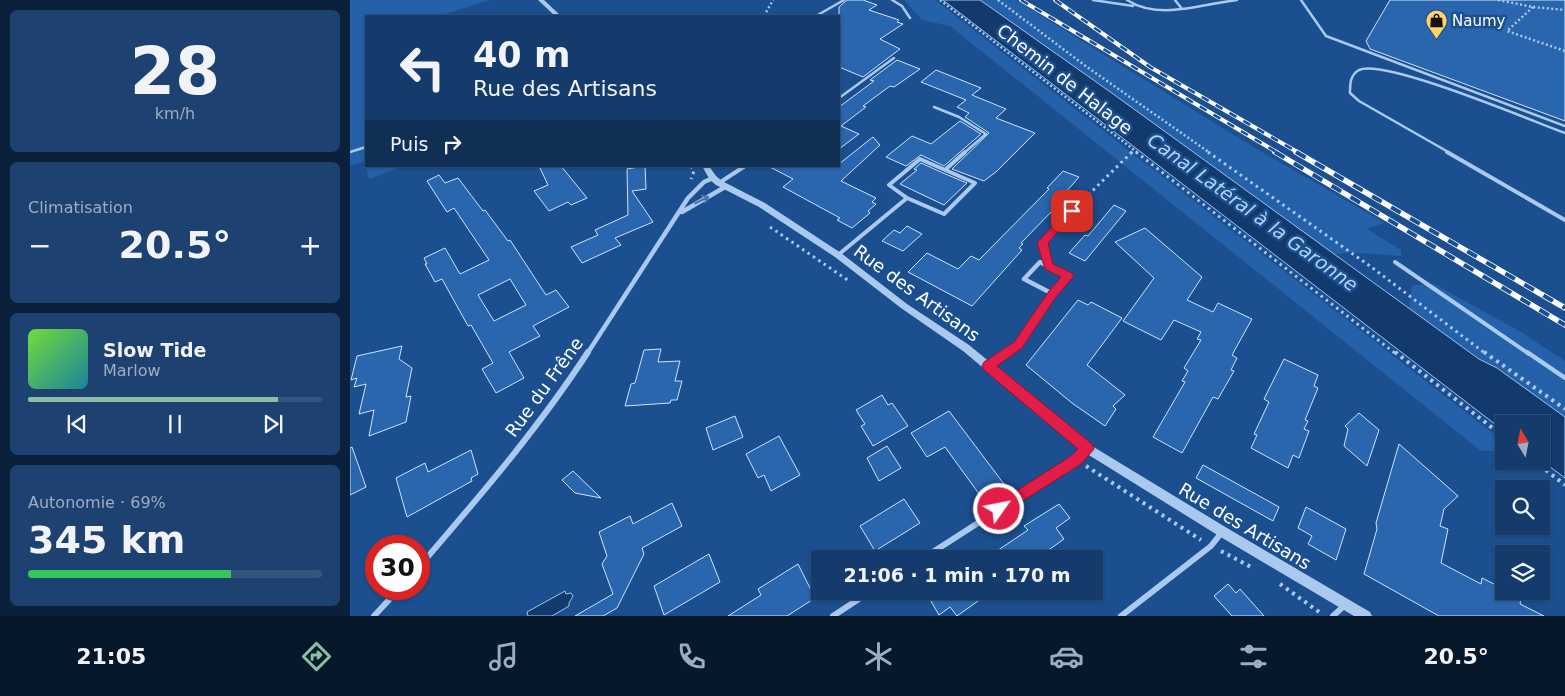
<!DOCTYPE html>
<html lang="fr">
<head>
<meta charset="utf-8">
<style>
  body { margin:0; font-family:"DejaVu Sans",sans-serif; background:#1d4271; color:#f1f3f6; height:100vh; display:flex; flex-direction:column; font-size:19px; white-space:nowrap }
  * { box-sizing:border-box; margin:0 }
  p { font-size:16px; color:#9dadc1 }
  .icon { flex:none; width:28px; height:28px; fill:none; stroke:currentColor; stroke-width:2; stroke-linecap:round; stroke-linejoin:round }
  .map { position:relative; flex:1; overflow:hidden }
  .details { display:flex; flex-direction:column; gap:10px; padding:10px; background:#0b203b; width:350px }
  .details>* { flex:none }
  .guide { position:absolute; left:15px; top:15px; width:475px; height:152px; border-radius:0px; box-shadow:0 1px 4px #0004,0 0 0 1px #33557e; background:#143b6b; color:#f1f3f6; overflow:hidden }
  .needle { width:32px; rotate:350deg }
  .tools { position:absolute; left:1145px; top:415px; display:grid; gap:10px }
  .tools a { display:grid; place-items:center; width:55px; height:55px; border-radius:0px; background:#143b6b; box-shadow:0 1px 4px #0004,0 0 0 1px #33557e; font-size:25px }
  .speed { position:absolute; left:15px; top:535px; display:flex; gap:10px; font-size:25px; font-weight:700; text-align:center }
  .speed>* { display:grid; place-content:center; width:65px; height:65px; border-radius:50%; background:#143b6b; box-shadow:0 1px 4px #0004,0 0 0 1px #33557e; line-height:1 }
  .speed .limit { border:8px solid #d22; background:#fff; color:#111 }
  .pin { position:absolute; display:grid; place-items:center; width:42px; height:42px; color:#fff; margin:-21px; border-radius:10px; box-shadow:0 2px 8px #0006 }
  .me { position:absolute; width:55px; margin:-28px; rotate:57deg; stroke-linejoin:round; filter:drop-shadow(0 0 4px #0008) }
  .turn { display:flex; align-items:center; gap:18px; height:105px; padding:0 25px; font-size:22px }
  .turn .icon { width:65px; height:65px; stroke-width:2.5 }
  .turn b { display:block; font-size:35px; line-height:42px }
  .then { display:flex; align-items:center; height:48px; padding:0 25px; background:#0003; gap:10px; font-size:19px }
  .big { font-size:38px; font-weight:800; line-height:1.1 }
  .details .widget { flex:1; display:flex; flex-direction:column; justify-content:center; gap:8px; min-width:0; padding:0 18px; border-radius:8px; background:#1d4271 }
  .details .dial { align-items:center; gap:0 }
  .dial b { font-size:65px; line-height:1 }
  .song { display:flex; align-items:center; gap:15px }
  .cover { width:60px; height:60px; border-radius:8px; background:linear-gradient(135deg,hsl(100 70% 55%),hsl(190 70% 35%)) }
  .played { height:5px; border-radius:2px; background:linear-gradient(90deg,#8abfa5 85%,#33557e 85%) }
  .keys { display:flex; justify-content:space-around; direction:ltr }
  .heat { display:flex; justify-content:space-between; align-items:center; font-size:28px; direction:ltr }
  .charge { height:8px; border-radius:4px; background:linear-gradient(90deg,#34c759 69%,#33557e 0) }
  .trip { position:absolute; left:461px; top:550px; width:292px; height:50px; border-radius:0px; background:#143b6b; box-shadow:0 1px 4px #0004,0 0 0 1px #33557e; font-weight:800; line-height:50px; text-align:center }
  .menu { display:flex; height:80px; justify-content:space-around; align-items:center; background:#08182b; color:#9dadc1 }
  .menu .icon { width:35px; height:35px }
  .menu .active { color:#8abfa5 }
  .menu b { font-size:22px; color:#f1f3f6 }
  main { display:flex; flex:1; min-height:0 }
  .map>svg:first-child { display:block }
</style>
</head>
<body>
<main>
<section class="details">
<div class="widget dial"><b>28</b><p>km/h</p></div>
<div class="widget"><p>Climatisation</p>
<div class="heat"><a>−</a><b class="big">20.5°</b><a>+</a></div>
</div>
<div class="widget">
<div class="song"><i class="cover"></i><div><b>Slow Tide</b><p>Marlow</p></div></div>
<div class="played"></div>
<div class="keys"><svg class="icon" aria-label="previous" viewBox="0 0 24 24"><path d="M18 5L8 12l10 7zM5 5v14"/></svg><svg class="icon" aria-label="pause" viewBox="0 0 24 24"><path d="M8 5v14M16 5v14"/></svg><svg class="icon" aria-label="next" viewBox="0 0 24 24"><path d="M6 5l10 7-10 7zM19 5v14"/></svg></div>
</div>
<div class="widget"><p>Autonomie · 69%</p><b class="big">345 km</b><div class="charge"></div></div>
</section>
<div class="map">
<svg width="1215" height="616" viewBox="0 0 1215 616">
  <rect width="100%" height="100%" fill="#1b4f8f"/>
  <path fill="#2461a8" d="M0 0H140L88 16H16V166H53L19 179 15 161 0 166Z
    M554 0H585L1153 441 1154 451H1131L600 26 572 20Z
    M630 0H666L900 145 1035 223 1017 229 1051 250V256L999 252 984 255 759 91Z
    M1084 284 1171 332 1215 361V417C1163 380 1110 346 1059 309L1062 285Z"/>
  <path fill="#123a6d" stroke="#9cc4f0" d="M593 0H630L759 91 1129 359 1147 368 1215 417V478L1191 460V424H1154V431Z
    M215 591 216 594 221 593 223 596 219 603V606L202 616H178L177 612Z"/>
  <path fill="#2a66ad" stroke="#cfe3fa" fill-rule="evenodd" d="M497 0H513L527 5 519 10 549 20 547 22 553 24 530 39 550 49 513 77 489 67V7Z
    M1040 0H1215V121L1020 49 1016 41Z
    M547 60 570 69 544 87 540 86 513 106 516 107 491 126 509 134 489 149V107L524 81 520 80Z
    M586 70 631 88 622 95 656 109 646 118 685 133 647 171 634 181 602 169 639 133 615 117 619 113 607 107 616 100 571 82Z
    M610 121 631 134 594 166 571 155 556 166 536 157 562 136 581 144Z
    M523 137 530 145 491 181 526 198 522 202 526 204 518 211 520 213 502 228 487 220 490 218 433 187 443 179 418 166H489V164Z
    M571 163 593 173 617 183 594 205 550 184 567 170 564 169Z
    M189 166H211L237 198 221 205 218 202 199 211 184 191 198 185Z
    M295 166 296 189 282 191 303 222 265 238 271 245 232 263 221 247 248 235 245 230 278 215 277 169Z
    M713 171 729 177 702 208 704 209 671 243 673 244 669 248 672 250 622 306 558 272 577 253 608 269 621 256 629 260 699 189 697 188Z
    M89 175 95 183 108 178 133 211 135 210 158 241 160 240 196 295 206 290 219 307 183 326 190 336 159 352 174 378 146 393 132 369 143 363 121 325 118 326 92 279 85 282 75 264H77L74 258 95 248 110 274 139 260 104 208 97 212 77 181ZM160 279 176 305 144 321 128 295Z
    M764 205 776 211 735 261 719 253 735 235 738 236Z
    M557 226 572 234 553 251 532 241 544 230 550 233Z
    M795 228 852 277 837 300 863 312 868 303 902 319 882 355 887 358 881 370 884 371 868 399 863 397 832 453 803 437 835 382 832 381 838 371 834 368 851 340 847 339 851 332 824 320 811 340 773 321 804 278 765 242Z
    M728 300 738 305 741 302 772 318 737 365 775 395 763 406 766 409 755 426 722 403 676 365Z
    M52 346 49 359 62 368 56 397 61 396 56 422 19 436 24 410 9 414 16 384 4 387 7 378 1 380 7 356Z
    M311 349 308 362 330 361 325 381H332L327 400H321L320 403 275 406 281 384 285 383 294 350Z
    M934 359 968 375 964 386 968 388 955 420 958 421 954 429 959 431 949 458 943 455 938 468 901 448 907 435 904 434 919 402 914 399Z
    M532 395 538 405 542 403 558 426 523 446 511 426 515 424 506 410Z
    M599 411 654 484 632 498 595 447 577 457 561 433Z
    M1009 413 1029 430 1017 466 994 446 998 429 995 426Z
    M385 416 393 437 363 450 356 428Z
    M429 436 450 475 421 491 414 475 408 478 396 454Z
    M1049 444 1108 496 1094 509 1090 526 1098 529 1091 563 1131 584 1132 578 1154 589V591H1159L1171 598 1170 604 1194 616H1089L1014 574 1027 529 1026 523Z
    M537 446 551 468 529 481 517 458Z
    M2 447 16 487 0 495V448Z
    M121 450 128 474 121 478 122 481 57 517 46 478 75 463 78 472Z
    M853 465 929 507 923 521 846 478Z
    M223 471 251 498 225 493 212 480Z
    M554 499 570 523 525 551 510 526Z
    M322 503 332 526 292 548 294 554 267 608 253 616H225L263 594 252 564 257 556 249 532 280 516 283 524Z
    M709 504 720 518 706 528 714 539 686 559H635L678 530 674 526Z
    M956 507 996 529 986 560 958 544 962 536 948 528Z
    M359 554 370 582 314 615 304 586Z
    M448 564 465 598 437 616H378L411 595 408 589Z
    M878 584 886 593 890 589 914 616H882L864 596Z
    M575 591H642L607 616 600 607 589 615Z"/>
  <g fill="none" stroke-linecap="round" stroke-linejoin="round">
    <path stroke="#a9c9ee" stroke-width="2.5" stroke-dasharray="2 2.5" stroke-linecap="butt" d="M590 0 788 153
      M648 0 737 67 860 153
      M1148 0 1183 7 1215 10
      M1183 7 1157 31 1215 51
      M414 16 423 0
      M781 153 784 150"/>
    <path stroke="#a9c9ee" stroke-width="3" stroke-dasharray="2.5 4" stroke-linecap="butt" d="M786 152 1046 354
      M858 152 1020 266 1136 354
      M341 166 344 171 341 179
      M729 204 782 152
      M420 227 499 281"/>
    <path stroke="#a9c9ee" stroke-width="4" stroke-dasharray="3 4.5" stroke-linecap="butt" d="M1045 352 1154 437
      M1134 352 1215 409
      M1184 461 1215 485
      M736 466 851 540
      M871 551 901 567
      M930 584 972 614"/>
    <path stroke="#a9c9ee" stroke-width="2.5" d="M542 0 552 6 560 18
      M743 0 783 6
      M777 0C809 21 851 4 887 0
      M825 0 832 9
      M951 0 976 36 1215 126
      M466 16 494 0
      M489 98 544 58
      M584 107 609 117 636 134 614 153
      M0 152 16 147
      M1100 153 1009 101 1000 93C1000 84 1000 75 1009 70 1034 58 1182 121 1215 133"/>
    <path stroke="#a9c9ee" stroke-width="4" d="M1097 152 1215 220
      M570 159 625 183 594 214 557 198 539 185Z
      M595 170 615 152
      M369 183 395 166
      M488 255 557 198
      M1045 262 1179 354"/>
    <path stroke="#a9c9ee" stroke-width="4.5" d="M1177 352 1215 378"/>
    <path stroke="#a9c9ee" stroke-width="4.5" d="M332 212 375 187
      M698 266 690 262 674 279 703 294
      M237 354 338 198 354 182 363 178
      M656 354C681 336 698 300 718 276L698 266 692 243 722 211"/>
    <path stroke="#a9c9ee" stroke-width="6" d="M638 366 657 352
      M572 559 726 460 738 449
      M69 567C128 498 188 429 238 352
      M24 616 49 589
      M483 616 521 591
      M771 616 861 546 872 532
      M983 616 995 605"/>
    <path fill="#a9c9ee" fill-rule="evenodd" d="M188 0H194L211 16H205Z
      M352 166H359L366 176 372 181 415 203 491 253 557 304 619 345 742 446 877 528 1020 612 1022 616H1004L869 536 734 452 613 351 551 308 485 257 409 207 366 185 360 180Z"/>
    <defs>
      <path id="rail-far1" d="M671 0 928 153
        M705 0 800 67 949 153"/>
      <path id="rail" d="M925 152 1215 325
        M946 152 1215 308"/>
    </defs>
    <use href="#rail-far1" stroke="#fff" stroke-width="4"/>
    <use href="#rail" stroke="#fff" stroke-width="5.5"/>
    <use href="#rail-far1" stroke="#1b4f8f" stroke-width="2.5" stroke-dasharray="8" stroke-linecap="butt"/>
    <use href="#rail" stroke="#1b4f8f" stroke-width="4" stroke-dasharray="11" stroke-linecap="butt"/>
  </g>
  <defs><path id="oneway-shaft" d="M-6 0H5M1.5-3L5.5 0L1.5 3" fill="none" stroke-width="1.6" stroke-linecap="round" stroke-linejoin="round" transform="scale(1.25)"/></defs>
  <use stroke="#4674ac" href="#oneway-shaft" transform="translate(352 200) rotate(-26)"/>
  <path fill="#e11d48" stroke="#92132f" d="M719 208H722L727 211 698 243 703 264 722 273 724 276 706 297 672 348 647 366 742 444 744 449 731 464 649 516 644 514 642 509 644 505 721 456 728 449 634 370 632 366 634 362 664 342 699 291 711 277 695 269 687 243Z"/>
  <defs>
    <symbol id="shop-pin" viewBox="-11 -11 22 30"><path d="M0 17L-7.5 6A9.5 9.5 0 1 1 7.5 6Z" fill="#ffd166" stroke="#1b4f8f"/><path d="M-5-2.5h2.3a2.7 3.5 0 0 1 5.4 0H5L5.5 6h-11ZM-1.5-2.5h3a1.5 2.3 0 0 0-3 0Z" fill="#111"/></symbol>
  </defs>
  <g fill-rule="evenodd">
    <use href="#shop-pin" x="1074" y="8" width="25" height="34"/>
  </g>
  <g text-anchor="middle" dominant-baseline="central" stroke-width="5" stroke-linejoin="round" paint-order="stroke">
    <g font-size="15" fill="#fff" stroke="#1b4f8f" text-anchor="start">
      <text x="1102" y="21">Naumy</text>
    </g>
    <g font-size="18" fill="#fff" stroke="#1b4f8f">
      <text transform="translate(715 79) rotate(38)">Chemin de Halage</text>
      <text transform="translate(567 293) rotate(36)">Rue des Artisans</text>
      <text transform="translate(194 387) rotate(-54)">Rue du Frêne</text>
      <text transform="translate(895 526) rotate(31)">Rue des Artisans</text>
    </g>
    <g font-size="19" font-style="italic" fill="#b5d3f5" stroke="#1b4f8f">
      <text transform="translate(903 212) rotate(36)">Canal Latéral à la Garonne</text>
    </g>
  </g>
</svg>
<div class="tools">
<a><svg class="needle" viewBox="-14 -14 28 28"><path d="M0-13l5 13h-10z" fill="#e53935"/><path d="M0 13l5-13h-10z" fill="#9dadc1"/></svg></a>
<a><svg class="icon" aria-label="search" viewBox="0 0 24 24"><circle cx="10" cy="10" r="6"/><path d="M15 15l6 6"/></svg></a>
<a><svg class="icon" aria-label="layers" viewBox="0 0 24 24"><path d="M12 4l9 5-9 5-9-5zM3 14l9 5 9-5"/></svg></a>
</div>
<div class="speed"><div class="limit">30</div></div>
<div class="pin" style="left:722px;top:211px;background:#d93025"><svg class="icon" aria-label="arrive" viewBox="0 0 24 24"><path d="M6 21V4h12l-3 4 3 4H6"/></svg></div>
<svg class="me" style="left:649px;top:509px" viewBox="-20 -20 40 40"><circle r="17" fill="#e11d48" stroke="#fff" stroke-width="3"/><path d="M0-11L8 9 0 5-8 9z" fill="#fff"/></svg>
<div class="trip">21:06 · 1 min · 170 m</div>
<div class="guide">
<div class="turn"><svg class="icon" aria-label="left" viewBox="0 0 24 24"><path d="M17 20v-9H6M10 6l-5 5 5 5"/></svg><div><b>40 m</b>Rue des Artisans</div></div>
<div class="then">Puis<svg class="icon" aria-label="right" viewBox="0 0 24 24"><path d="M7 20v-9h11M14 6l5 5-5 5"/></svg></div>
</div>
</div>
</main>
<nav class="menu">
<b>21:05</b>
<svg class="icon active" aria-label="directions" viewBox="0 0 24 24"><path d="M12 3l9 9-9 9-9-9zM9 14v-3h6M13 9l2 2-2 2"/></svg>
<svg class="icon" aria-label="music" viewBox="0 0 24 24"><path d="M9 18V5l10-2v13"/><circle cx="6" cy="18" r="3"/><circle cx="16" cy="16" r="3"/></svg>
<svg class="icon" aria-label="phone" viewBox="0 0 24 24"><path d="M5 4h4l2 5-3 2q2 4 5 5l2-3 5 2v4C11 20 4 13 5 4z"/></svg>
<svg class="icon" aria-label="climate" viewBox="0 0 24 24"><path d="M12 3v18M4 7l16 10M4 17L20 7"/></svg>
<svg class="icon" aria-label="car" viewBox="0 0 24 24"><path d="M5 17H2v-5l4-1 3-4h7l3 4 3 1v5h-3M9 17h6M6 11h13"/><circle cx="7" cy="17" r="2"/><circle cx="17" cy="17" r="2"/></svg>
<svg class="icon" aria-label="filters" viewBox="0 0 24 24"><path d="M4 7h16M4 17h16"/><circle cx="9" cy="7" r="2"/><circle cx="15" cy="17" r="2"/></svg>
<b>20.5°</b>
</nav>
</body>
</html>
